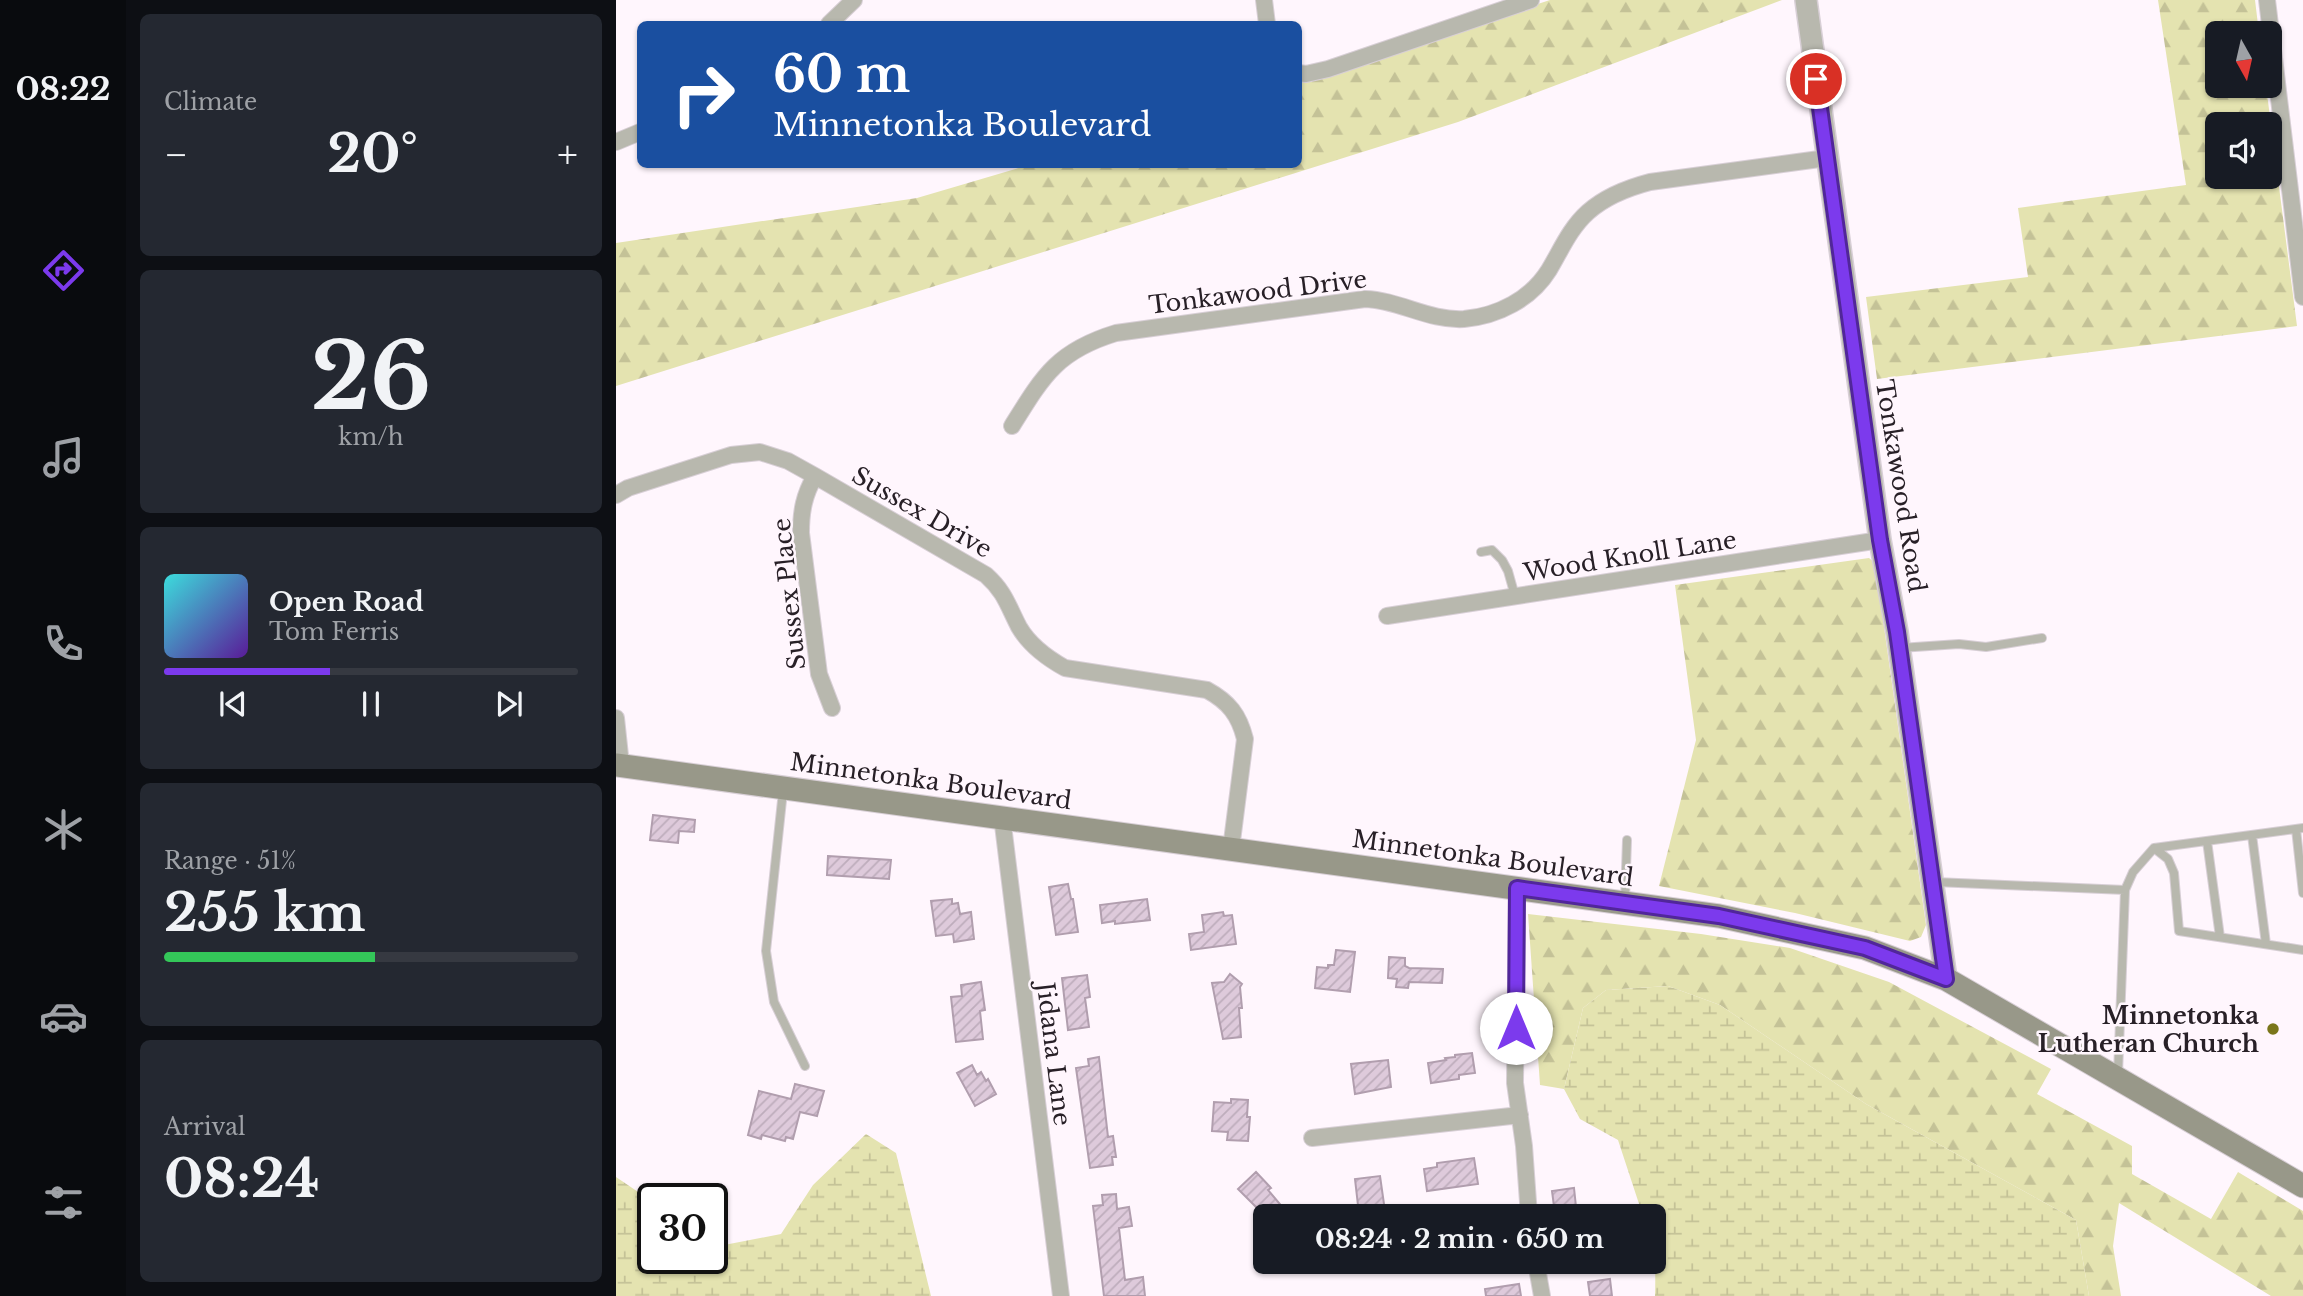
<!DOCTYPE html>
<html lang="en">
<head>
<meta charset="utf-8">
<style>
  body { margin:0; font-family:"Libre Baskerville",serif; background:#242831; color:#f1f3f6; height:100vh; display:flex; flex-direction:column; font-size:26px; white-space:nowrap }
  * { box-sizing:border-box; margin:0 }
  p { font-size:23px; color:#9ea1a6 }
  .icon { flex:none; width:38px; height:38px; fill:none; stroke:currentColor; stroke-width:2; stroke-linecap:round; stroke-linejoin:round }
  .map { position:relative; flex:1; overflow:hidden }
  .drawer { display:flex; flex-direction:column; gap:14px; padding:14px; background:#0d0f14; width:490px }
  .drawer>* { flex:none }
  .hud { position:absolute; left:21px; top:21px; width:665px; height:147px; border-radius:10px; box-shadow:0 2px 5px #0004; background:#1a4fa0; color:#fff; overflow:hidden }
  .needle { width:46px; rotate:172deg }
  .tools { position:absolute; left:1589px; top:21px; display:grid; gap:14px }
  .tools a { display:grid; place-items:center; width:77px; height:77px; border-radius:10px; background:#171b24; box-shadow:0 2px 5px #0004; font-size:35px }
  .speed { position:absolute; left:21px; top:1183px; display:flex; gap:14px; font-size:35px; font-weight:700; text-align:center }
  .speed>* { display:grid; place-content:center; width:91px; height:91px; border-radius:50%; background:#171b24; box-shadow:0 2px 5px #0004; line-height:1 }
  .speed .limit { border:4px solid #111; border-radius:10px; background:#fff; color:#111 }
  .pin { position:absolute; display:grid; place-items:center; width:60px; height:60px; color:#fff; margin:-30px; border:4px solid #fff; border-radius:50%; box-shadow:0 2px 7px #0007 }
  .me { position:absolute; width:77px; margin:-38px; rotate:0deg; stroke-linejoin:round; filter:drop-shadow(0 0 5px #0008) }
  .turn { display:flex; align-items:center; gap:24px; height:147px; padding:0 21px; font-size:32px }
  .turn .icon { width:91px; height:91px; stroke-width:2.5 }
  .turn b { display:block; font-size:49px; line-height:60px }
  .big { font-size:52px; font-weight:700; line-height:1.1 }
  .drawer .tile { flex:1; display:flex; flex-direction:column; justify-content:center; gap:10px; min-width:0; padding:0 24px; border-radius:10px; background:#242831 }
  .drawer .dial { align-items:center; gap:0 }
  .dial b { font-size:91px; line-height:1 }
  .song { display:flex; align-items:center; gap:21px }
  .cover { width:84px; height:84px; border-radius:10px; background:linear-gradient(135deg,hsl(180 70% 55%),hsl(270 70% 35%)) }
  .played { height:7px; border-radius:4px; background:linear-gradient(90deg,#7c3aed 40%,#363941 40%) }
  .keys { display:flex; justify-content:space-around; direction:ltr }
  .heat { display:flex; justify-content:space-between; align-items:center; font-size:38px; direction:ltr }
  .charge { height:10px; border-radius:5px; background:linear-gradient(90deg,#34c759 51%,#363941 0) }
  .trip { position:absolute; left:637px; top:1204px; width:413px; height:70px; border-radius:10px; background:#171b24; box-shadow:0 2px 5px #0004; font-weight:700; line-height:70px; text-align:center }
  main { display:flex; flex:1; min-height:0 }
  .tab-bar { display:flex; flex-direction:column; width:126px; justify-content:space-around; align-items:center; background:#090b0e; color:#9ea1a6 }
  .tab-bar .icon { width:49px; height:49px }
  .tab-bar .on { color:#7c3aed }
  .tab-bar b { font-size:32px; color:#f1f3f6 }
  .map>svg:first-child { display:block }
</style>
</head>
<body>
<main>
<nav class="tab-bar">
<b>08:22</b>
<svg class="icon on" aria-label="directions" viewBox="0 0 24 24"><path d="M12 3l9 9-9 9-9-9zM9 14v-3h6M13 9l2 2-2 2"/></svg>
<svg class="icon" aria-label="music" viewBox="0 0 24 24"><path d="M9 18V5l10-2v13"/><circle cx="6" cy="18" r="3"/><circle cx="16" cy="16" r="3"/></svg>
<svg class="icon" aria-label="phone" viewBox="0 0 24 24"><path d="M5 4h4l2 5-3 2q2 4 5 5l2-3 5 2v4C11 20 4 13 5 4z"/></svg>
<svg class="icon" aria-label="climate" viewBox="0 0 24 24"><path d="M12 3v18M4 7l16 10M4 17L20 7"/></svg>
<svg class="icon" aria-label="car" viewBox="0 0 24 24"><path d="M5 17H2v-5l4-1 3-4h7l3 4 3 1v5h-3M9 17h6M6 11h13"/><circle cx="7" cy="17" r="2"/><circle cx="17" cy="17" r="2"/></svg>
<svg class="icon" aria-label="filters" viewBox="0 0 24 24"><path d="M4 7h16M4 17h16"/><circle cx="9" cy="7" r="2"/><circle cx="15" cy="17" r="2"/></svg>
</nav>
<section class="drawer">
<div class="tile"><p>Climate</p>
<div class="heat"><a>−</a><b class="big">20°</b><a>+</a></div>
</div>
<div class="tile dial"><b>26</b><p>km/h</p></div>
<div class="tile">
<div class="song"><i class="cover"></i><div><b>Open Road</b><p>Tom Ferris</p></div></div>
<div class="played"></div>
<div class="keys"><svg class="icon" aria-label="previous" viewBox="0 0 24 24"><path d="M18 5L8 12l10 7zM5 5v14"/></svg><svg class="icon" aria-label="pause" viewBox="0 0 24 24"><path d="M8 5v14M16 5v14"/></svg><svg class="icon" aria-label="next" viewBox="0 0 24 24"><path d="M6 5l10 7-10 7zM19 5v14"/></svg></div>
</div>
<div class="tile"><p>Range · 51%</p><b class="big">255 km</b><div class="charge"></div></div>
<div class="tile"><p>Arrival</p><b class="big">08:24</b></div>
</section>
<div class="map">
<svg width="1687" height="1296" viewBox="0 0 1687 1296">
  <defs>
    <pattern id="forest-firs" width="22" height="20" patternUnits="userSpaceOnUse" patternTransform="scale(1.75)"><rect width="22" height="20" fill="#e4e3b0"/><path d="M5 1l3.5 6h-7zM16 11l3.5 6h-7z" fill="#c4c297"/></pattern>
    <pattern id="wetland-marsh" width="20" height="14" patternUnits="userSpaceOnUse" patternTransform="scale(1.75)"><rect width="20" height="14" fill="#e4e3b0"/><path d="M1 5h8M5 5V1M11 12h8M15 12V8" fill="none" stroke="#c4c297"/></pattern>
    <pattern id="building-hatch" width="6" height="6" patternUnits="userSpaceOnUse" patternTransform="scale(1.75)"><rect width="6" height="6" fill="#decadb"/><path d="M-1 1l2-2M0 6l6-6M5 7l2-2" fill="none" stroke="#beadbc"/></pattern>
  </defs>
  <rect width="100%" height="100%" fill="#fff6fd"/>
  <path fill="url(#forest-firs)" fill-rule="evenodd" d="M934 0H1166L842 122 0 386V243L301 198 413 165 682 164 683 83Z
    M1542 0H1639L1643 33H1601V86H1650L1681 326 1261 379 1250 297 1412 277 1402 208 1570 185ZM1654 124V177H1601V124Z
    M1253 558 1259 563 1310 925 1305 937 1294 941 1179 913 1043 886 1080 740 1059 585Z
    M912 914 1085 934 1174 948 1273 982 1435 1069 1421 1094 1516 1146V1174L1595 1219 1622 1172 1687 1211V1296H1655L1503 1203 1497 1246 1505 1296H1473L1460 1220 1250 1104 1104 1005 1052 986 990 990 967 1008 948 1089 924 1085Z"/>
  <path fill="url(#wetland-marsh)" d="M1052 986 1104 1005 1250 1104 1460 1220 1473 1296H1039C1040 1269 1038 1243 1038 1216H1027L1002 1140 964 1119 948 1089 967 1008 990 990Z
    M250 1134 280 1153 315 1296H0V1177L37 1202V1258H96V1242L103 1246 165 1234 197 1185Z"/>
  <path fill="url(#building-hatch)" stroke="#b19eae" stroke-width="2" d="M37 815 79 820 78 832 63 831 62 843 34 840Z
    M212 856 275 860 273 879 211 875Z
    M452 884 455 899H457L462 932 440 935 433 887Z
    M336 899V904L342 903 344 914 355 912 358 939 338 942 337 934 320 936 315 901Z
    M531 899 534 920 499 924V921L486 923 484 905Z
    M607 912 608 916 616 915 620 944 575 950 573 934 588 932 586 915Z
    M720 950 739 952 734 992 699 988 701 967 712 968V965H718Z
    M773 957 789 958V966L793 968 827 969 826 983 793 982 792 988 780 987 781 979 772 978Z
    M614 974 626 984 624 987 626 1008H623L625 1037 607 1039 596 983 608 982Z
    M471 975 474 997 469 998 473 1027 452 1030 446 978Z
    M365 982 369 1010 364 1011 367 1039 340 1042 335 997 346 996 345 985Z
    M856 1053 859 1073 843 1075V1079L815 1083 812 1063 830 1060 829 1058 839 1057V1055Z
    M483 1057 492 1137 497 1136 500 1157H496L497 1165 474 1168 460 1068 473 1066 472 1059Z
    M772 1060 775 1087 739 1094 735 1064Z
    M356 1065 361 1075 365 1072 370 1081 372 1079 380 1094 359 1106 341 1073Z
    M179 1084 208 1091 201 1116 184 1112 177 1139 170 1137 169 1141 146 1135 145 1139 132 1135 143 1091 175 1099Z
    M615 1099 632 1100 631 1117H634L632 1141 611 1140 612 1132 596 1131 598 1102 615 1103Z
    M858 1158 862 1184 811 1191 808 1169 821 1167V1163Z
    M640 1172 655 1188 652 1190 674 1216H649V1222L640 1214 644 1211 622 1189Z
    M764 1176 769 1211 743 1214 739 1179Z
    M958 1188 961 1216H941V1213L939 1214 936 1191Z
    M500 1194 501 1209 513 1207 516 1226 503 1228 509 1280 527 1277 529 1296H488L477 1206 487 1205 486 1195Z
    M994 1279 996 1296H974L972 1282Z
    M903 1284 905 1296H870L869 1289Z"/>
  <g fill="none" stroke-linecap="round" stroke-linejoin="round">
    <defs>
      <path id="service" d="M865 552 876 550 886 560 892 571 899 596
        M1284 648 1343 644 1370 647 1426 638
        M167 791 150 951 158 1002 189 1066
        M1680 829 1687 893
        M1636 835 1650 944
        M1591 841 1604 937
        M1538 848 1687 828
        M1319 882 1509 890
        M1009 900 1011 840
        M1502 1074 1509 890 1517 872 1538 848 1552 859 1558 873 1563 931 1687 950"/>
      <path id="minor" d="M648 0 651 24
        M1651 0 1687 297
        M213 24 238 0
        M682 73 690 74 712 69 915 0
        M0 142 24 132
        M396 426C427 376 441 351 500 333L749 299C783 300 813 321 848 319 882 316 915 299 933 270 945 250 954 228 972 212 990 196 1011 188 1034 182L1211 158
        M199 476C188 495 185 511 185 533L203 674 216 708
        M0 495 12 488 115 455 144 452 172 461 199 476 370 575C389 592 392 606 403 627 414 646 431 658 449 668L591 690C613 702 623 715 629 739L615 849
        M771 616 1264 540
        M0 718 5 765
        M386 817 445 1296
        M901 888 899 1083 908 1146 913 1216
        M696 1138 904 1115
        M920 1262 926 1296"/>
      <path id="tertiary" d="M1190 0 1264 540 1281 632 1330 979"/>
      <path id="secondary" d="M0 765 1103 916 1249 948 1330 979 1687 1186"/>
    </defs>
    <use href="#service" stroke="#d8cfd6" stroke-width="10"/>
    <use href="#minor" stroke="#d8cfd6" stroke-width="18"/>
    <use href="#tertiary" stroke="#d8cfd6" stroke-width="24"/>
    <use href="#secondary" stroke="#d8cfd6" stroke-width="25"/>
    <use href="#service" stroke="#b8b8ae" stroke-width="8"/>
    <use href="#minor" stroke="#b8b8ae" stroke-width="16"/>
    <use href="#tertiary" stroke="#b8b8ae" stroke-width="21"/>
    <use href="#secondary" stroke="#989889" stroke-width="23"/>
  </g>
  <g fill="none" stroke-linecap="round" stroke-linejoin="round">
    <defs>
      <path id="route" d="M900 1028 901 888 1103 916 1249 948 1330 979 1281 632 1264 540 1200 79"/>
    </defs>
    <use href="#route" stroke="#51269a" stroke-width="18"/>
    <use href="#route" stroke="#7c3aed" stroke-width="12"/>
  </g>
  <circle fill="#7a761a" stroke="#fff6fd" stroke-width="2.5" cx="1657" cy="1029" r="7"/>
  <g text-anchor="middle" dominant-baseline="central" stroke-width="5" stroke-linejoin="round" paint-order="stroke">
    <g font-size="24" fill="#282027" stroke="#fff6fd">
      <text transform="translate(642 292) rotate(-7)">Tonkawood Drive</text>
      <text transform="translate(1285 486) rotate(81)">Tonkawood Road</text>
      <text transform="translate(306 512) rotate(30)">Sussex Drive</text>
      <text transform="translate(1014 556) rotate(-9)">Wood Knoll Lane</text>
      <text transform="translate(173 594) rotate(-96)">Sussex Place</text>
      <text transform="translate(315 781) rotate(8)">Minnetonka Boulevard</text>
      <text transform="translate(877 858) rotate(8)">Minnetonka Boulevard</text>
      <text transform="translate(438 1054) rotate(83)">Jidana Lane</text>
    </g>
    <g font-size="24" font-weight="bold" fill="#282027" stroke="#fff6fd" text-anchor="end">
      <text x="1643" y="1015">Minnetonka<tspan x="1643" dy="28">Lutheran Church</tspan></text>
    </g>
  </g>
</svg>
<div class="tools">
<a><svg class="needle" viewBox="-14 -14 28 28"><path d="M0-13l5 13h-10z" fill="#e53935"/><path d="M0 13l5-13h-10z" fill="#9ea1a6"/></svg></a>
<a><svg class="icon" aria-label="sound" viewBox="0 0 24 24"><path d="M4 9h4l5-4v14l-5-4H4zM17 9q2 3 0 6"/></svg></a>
</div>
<div class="speed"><div class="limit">30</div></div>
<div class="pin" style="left:1200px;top:79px;background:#d93025"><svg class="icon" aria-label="arrive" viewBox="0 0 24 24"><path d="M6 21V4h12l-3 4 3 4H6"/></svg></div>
<svg class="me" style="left:900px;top:1028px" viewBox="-20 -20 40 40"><circle r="19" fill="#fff"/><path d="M0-13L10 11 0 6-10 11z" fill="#7c3aed"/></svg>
<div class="trip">08:24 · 2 min · 650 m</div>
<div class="hud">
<div class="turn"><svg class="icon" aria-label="right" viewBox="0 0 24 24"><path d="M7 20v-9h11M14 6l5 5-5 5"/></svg><div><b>60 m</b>Minnetonka Boulevard</div></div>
</div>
</div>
</main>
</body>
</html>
